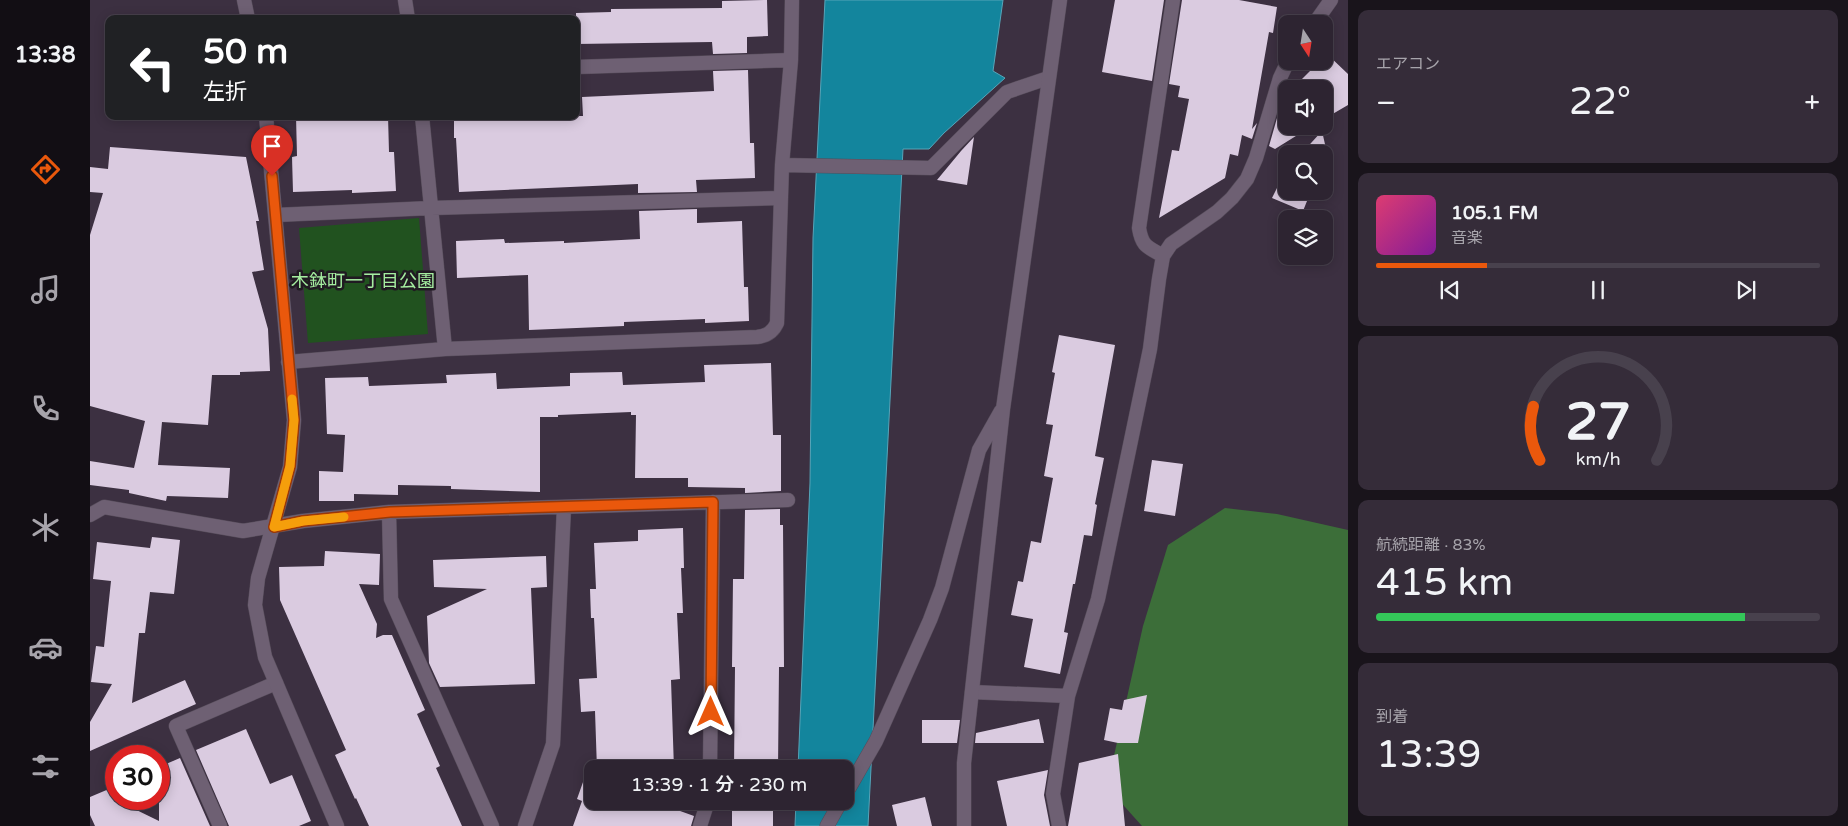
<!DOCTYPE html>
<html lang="ja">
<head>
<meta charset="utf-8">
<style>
  body { margin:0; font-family:"Varela Round","Noto Sans JP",sans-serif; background:#352c39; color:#f1f3f6; height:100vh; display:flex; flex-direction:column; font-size:19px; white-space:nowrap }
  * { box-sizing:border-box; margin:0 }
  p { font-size:16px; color:#a7a4ab }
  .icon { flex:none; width:28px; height:28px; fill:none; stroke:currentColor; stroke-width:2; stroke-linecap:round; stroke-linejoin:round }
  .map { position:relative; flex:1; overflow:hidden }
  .sheet { display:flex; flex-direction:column; gap:10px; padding:10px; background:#19141b; width:500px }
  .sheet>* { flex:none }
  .banner { position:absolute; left:15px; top:15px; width:475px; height:105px; border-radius:10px; box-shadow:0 2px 12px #0003,0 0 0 1px #48414d; background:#202124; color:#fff; overflow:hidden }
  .needle { width:32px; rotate:168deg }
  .tools { position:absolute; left:1188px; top:15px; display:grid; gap:10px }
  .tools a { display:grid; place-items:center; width:55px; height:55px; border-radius:10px; background:#2d2431; box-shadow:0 2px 12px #0003,0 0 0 1px #48414d; font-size:25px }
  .speed { position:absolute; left:15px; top:745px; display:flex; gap:10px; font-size:25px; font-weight:700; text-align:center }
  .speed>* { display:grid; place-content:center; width:65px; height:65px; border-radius:50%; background:#2d2431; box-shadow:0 2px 12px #0003,0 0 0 1px #48414d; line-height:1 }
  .speed .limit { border:8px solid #d22; background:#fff; color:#111 }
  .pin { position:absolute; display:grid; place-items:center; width:42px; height:42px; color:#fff; margin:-51px -21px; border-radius:50% 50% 50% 0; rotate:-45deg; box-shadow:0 0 5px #0007 }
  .pin .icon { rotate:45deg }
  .me { position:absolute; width:55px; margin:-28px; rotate:0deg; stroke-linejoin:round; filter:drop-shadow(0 0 4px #0008) }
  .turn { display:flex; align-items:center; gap:18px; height:105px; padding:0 15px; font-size:22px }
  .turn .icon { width:65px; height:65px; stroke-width:2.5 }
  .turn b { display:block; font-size:35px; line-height:42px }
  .big { font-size:38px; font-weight:600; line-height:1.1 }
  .sheet .tile { flex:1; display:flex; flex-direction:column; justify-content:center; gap:8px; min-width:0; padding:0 18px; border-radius:10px; background:#352c39 }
  .sheet .dial { align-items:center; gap:0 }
  .dial svg { height:130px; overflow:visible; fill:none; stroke:#48414d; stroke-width:7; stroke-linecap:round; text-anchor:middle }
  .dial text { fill:#f1f3f6; stroke:none }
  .song { display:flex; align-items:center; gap:15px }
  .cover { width:60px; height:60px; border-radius:8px; background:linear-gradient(135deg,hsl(340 70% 55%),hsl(290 70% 35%)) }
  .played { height:5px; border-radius:2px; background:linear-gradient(90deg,#ea580c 25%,#48414d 25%) }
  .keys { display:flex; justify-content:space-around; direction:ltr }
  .heat { display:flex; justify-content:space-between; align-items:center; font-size:28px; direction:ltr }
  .charge { height:8px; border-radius:4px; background:linear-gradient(90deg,#34c759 83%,#48414d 0) }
  .trip { position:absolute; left:494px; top:760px; width:270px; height:50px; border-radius:10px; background:#2d2431; box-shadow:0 2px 12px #0003,0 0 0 1px #48414d; font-weight:600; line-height:50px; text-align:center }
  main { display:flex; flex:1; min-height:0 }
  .tab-bar { display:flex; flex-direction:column; width:90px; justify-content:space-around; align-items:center; background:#120e14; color:#a7a4ab }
  .tab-bar .icon { width:35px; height:35px }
  .tab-bar .current { color:#ea580c }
  .tab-bar b { font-size:22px; color:#f1f3f6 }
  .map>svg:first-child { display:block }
</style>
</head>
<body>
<main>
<nav class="tab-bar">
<b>13:38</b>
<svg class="icon current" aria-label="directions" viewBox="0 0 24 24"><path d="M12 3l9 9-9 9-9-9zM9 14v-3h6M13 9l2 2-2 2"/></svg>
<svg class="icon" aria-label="music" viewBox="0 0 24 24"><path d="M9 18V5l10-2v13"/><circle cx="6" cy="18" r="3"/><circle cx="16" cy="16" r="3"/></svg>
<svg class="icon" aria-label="phone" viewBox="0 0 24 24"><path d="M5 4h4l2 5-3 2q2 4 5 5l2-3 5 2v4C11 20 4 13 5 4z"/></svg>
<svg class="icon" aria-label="climate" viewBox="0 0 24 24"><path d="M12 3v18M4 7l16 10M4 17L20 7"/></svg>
<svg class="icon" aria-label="car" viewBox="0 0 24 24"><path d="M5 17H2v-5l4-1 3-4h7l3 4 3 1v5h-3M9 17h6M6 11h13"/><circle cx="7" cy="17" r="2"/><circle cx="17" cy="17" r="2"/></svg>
<svg class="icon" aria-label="filters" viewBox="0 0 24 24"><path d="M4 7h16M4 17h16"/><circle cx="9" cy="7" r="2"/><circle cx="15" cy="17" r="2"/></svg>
</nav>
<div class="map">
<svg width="1258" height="826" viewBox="0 0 1258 826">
  <rect width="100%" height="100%" fill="#3c3041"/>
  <path fill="#21521f" d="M329 218 338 334 218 343 209 228Z"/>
  <path fill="#3c6e39" d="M1135 508 1187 514 1258 530V826H1052L1017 787 1053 626 1078 545Z"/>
  <path fill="#13859d" stroke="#57a5b9" d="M735 0H913L903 71 915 78 854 133 839 149H813L778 826H705L706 801H755V769H708L720 483 723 238Z"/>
  <path fill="#dacbe0" d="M677 0 678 36 657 37V53L623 54 622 42 486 44V13L521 12V9L632 8V1Z
    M1025 0H1074L1062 81 1012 72Z
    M1092 0H1149L1187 7 1183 33 1179 32 1162 129 1167 123 1162 139 1152 135 1148 156 1140 154 1135 178 1069 218 1082 150 1089 151 1099 99 1088 97 1090 86 1079 84Z
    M1237 54 1258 74V105L1234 119V89H1202L1230 61H1234V57Z
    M658 70 660 143H664L665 178 606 180 607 192 548 193V184L369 192 366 138H364V116H493L492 97 624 91 623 71Z
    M1196 95V126H1222L1185 149 1179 146 1193 97Z
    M206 116H298L299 152H304L306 191 262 193V190L203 192 202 157 207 156Z
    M1232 131 1239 162 1234 175V154H1211Z
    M884 137 877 185 847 180 871 151Z
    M20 147 156 157 169 221H166L174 270 162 272 178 329 180 371 150 372V375H122L118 425 72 422 68 465 140 468 138 498 77 496 76 501 39 493V490L0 485V461L44 468 55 421 0 406V235L13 193 0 192V167L18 169Z
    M1196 170V191H1227L1224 198 1219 196 1213 211 1182 198Z
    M607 209V223L652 221 654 287H658L659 321 615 323V319L534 322V326L439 330 438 275 367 278 366 241 414 239 415 243 474 241V243L550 239 549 211Z
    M969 335 1025 345 1005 456 1014 458 1005 504 1007 505 1002 536 994 535 985 584H983L974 632 978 633 970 674 934 667 943 619 921 615 928 581 933 582 941 541 951 543 963 478 954 476 963 425 956 424 965 373 962 372Z
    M681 363 683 435H691V491L655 493V488L598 487V478H545L546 415H541V412L468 415V417H450V492L361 489V486L308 485V495L264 494V501H229V471L253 472 255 435 237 434 235 378 278 377 279 386 357 383 356 375 406 373 407 389 480 386V373L532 372 533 385 615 382 614 365Z
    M1062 460 1093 464 1085 516 1054 511Z
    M690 509V525H693L694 667H689L688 769H644L645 667H642L643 579H654L655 510Z
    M593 528 594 568H591L593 613H587L590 679 581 680 584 769H507L505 711 491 712 489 679 507 678 504 618H501L500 589H506L504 543 548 541V530Z
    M62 537 90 540 84 594 60 592 55 633H49L42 703 95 680 106 704 0 751V722L22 684 1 682 6 646 14 647 21 581 3 579 7 542 60 548Z
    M235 551 290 554 289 585 269 584 287 624 286 638 293 635H302L335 710 327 714 350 766 346 768 372 826H279L266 798 265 799 245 755 256 750 190 600 189 567 234 566Z
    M456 556 457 587 441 588 445 684 350 687 339 663 337 616 397 589 344 587 343 560Z
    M1057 695 1048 743H1028L1014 740 1020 708 1032 710 1034 700Z
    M949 719 954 743H885L886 733Z
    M832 720H870L867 743H832Z
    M156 729 180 784 202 775 221 821 209 826H139L106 750Z
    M1028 754 1035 826H978L989 763Z
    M90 758 120 826H5L0 815V797L26 786V800L69 821V767Z
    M498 768 502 769V801H581L579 807 604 816 601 826H483L492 801 487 799Z
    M958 770 954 795 960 826H917L907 781Z
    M835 797 842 826H807L802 805Z
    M642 801H683V826H642Z"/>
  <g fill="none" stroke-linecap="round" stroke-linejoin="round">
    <defs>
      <path id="minor" d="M315 0 318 19
        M1224 24 1241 0
        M486 67 701 60
        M332 116 355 349
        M692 165 841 168 917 92 958 78
        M186 215 341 208 691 198
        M1073 256C1058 247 1052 247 1049 228L1083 0
        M198 362 355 349 667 337C677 336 683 332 687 323L692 165 701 60 702 0
        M299 512 301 599 402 826
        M0 515 14 507 153 531 213 521 299 512 698 500
        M882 692 978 696
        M620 769 623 502
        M130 826 86 726 186 683
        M435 826 463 744 474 507
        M610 826 618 801
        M969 826 963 794 978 696 1008 599 1060 349 1069 279 1073 256 1081 244 1127 212 1142 198 1157 179 1166 158 1190 78 1198 61"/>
      <path id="tertiary" d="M154 0 158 19
        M176 116 204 420 200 467 168 578 165 605 175 657 247 826
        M755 795 786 741 840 620 852 588 889 450 911 411
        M737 826 751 801
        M874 826V763L913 409 970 0"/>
    </defs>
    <use href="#minor" stroke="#564c5a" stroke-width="15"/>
    <use href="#tertiary" stroke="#564c5a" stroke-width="15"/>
    <use href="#minor" stroke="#6e6073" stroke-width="14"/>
    <use href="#tertiary" stroke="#6e6073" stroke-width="14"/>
  </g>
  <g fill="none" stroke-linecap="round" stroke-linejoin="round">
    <defs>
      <path id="route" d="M182 176 204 420 200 466 184 527 213 521 300 512 623 502 621 712"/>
    </defs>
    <use href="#route" stroke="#983908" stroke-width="12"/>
    <use href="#route" stroke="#ea580c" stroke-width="9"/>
    <path stroke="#f59e0b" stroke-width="9" d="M202 399 204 420 200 466 184 527 213 521 254 517"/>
  </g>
  <g text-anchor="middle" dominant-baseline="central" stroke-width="5" stroke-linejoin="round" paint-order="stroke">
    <g font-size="18" fill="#a5eea0" stroke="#201a22">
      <text x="273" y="281">木鉢町一丁目公園</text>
    </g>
  </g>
</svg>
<div class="tools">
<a><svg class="needle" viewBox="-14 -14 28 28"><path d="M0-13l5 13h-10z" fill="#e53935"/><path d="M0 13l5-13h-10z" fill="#a7a4ab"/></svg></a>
<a><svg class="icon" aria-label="sound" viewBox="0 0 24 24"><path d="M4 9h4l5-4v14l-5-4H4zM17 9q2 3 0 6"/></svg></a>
<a><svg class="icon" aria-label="search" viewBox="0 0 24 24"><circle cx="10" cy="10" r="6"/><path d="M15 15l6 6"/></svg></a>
<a><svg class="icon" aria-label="layers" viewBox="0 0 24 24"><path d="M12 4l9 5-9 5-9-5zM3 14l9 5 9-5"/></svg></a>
</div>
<div class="speed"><div class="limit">30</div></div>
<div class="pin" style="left:182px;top:176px;background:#d93025"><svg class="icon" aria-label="arrive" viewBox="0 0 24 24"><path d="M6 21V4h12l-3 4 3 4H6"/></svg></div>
<svg class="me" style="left:621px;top:712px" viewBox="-20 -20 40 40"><path d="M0-17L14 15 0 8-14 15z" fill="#ea580c" stroke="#fff" stroke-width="4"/></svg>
<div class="trip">13:39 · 1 分 · 230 m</div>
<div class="banner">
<div class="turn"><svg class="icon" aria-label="left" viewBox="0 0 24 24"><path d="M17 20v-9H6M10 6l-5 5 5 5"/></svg><div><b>50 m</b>左折</div></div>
</div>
</div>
<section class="sheet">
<div class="tile"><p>エアコン</p>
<div class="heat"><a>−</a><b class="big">22°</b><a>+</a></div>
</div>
<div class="tile">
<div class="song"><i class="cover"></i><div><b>105.1 FM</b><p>音楽</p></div></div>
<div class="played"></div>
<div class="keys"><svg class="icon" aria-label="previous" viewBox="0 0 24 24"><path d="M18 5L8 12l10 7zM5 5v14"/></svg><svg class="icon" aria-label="pause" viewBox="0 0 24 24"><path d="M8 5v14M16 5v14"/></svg><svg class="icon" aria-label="next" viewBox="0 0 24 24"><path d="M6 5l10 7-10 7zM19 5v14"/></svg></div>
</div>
<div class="tile dial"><svg viewBox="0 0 100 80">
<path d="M14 69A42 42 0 1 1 86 69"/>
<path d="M14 69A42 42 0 0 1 10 36" stroke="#ea580c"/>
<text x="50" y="56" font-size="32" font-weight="700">27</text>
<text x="50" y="72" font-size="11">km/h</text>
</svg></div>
<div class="tile"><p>航続距離 · 83%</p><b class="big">415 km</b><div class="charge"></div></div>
<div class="tile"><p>到着</p><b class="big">13:39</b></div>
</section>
</main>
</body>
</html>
